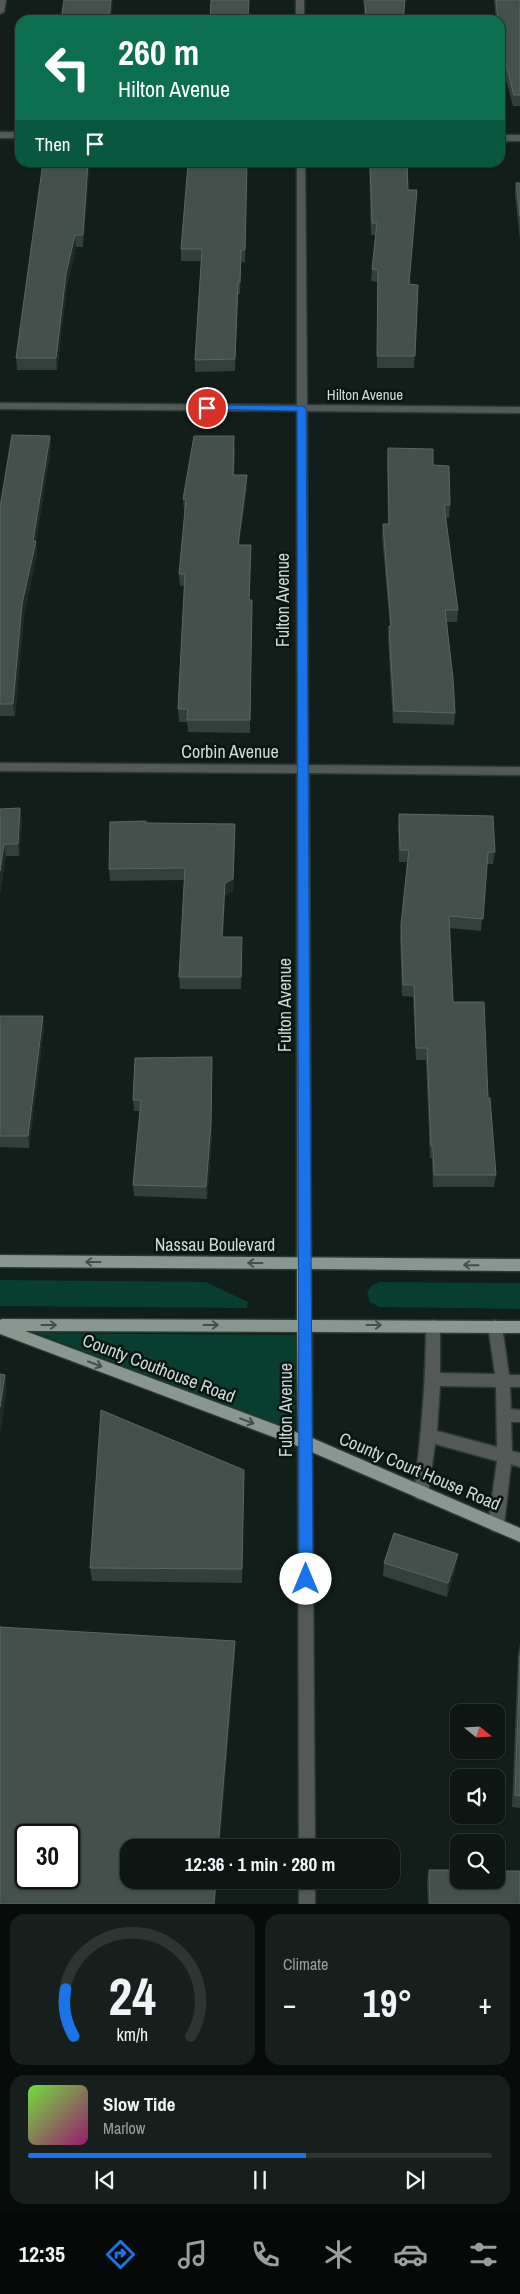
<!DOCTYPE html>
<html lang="en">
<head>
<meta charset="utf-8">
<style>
  body { margin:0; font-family:"Archivo Narrow",sans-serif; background:#161f1c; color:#f1f3f6; height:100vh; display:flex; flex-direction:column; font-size:19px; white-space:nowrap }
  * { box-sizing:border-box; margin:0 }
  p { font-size:16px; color:#9a9fa0 }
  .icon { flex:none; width:28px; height:28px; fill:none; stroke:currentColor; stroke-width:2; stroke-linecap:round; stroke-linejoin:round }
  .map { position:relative; height:1904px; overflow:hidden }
  .details { display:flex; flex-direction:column; gap:10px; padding:10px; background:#070c0a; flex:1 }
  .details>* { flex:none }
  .banner { position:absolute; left:15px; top:15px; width:490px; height:152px; border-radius:15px; box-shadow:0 1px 4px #0004,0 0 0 1px #2d3533; background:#0b6e4f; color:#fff; overflow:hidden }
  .needle { width:32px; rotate:108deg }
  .controls { position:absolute; left:450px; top:1704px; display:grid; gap:10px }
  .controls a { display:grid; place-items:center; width:55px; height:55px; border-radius:10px; background:#0d1613; box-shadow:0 1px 4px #0004,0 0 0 1px #2d3533; font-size:25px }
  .speed { position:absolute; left:15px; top:1824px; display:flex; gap:10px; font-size:25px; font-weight:700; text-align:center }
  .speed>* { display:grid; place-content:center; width:65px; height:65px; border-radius:50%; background:#0d1613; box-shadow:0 1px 4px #0004,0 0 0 1px #2d3533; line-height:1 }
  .speed .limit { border:2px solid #111; border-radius:8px; background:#fff; color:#111 }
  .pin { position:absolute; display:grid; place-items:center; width:42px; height:42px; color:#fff; margin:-21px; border:2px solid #fff; border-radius:50%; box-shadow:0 1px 5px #0007 }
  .me { position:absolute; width:55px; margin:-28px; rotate:0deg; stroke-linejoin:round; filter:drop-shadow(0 0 4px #0008) }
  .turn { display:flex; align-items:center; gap:18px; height:105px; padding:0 20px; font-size:22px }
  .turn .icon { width:65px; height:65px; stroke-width:2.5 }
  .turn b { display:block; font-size:35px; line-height:42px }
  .then { display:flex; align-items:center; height:48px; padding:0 20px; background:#0003; gap:10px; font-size:19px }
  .big { font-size:38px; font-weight:700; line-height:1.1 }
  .details .tile { flex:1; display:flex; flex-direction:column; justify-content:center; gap:8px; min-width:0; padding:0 18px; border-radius:15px; background:#161f1c }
  .details .dial { align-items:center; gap:0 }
  .dial svg { height:130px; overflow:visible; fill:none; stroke:#2d3533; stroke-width:7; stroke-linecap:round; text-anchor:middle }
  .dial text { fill:#f1f3f6; stroke:none }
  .song { display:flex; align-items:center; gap:15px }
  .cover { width:60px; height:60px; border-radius:8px; background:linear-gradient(135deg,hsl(100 70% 55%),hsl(320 70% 35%)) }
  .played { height:5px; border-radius:2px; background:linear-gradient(90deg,#1a73e8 60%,#2d3533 60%) }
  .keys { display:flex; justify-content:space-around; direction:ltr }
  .heat { display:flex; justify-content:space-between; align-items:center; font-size:28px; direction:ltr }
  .details .tiles { flex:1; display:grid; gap:10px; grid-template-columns:1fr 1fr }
  .tile:last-child { grid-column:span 2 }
  .trip { position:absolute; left:120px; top:1839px; width:280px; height:50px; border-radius:15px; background:#0d1613; box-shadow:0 1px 4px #0004,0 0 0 1px #2d3533; font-weight:700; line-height:50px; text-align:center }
  .tabs { display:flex; height:80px; justify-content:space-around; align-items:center; background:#050908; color:#9a9fa0 }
  .tabs .icon { width:35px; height:35px }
  .tabs .selected { color:#1a73e8 }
  .tabs b { font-size:22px; color:#f1f3f6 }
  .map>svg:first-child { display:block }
</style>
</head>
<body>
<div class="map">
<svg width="520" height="1904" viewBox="0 0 520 1904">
  <rect width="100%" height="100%" fill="#111e19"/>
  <path fill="#073e2f" d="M0 1280 206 1282 248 1302 247 1308 0 1306Z
    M379 1282 520 1283V1309L379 1307 370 1302 367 1293 372 1285Z
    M36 1333 296 1335 295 1431Z"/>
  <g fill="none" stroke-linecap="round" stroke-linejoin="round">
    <defs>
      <path id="minor" d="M0 0H6L4 12 0 14Z
        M296 0H304V20H296Z
        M0 132H20V138H0Z
        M500 135H520V141H500Z
        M297 162H305L307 405 520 407V413L307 411 308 765 520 767V775L309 773 311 1263 309 1267 304 1269 299 1267 297 1263V773L0 771V763L297 765V411L0 409V403L297 405Z
        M433 1320 438 1322 440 1326V1373L495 1374 488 1326 490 1322 495 1320 500 1322 502 1326 509 1375H520V1387H510L511 1409 520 1410V1422H511L512 1451 520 1453V1467L511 1464 504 1525 501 1530 496 1532 491 1530 488 1525 497 1461 435 1444 428 1493 426 1498 421 1500 416 1498 414 1493C421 1437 426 1382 426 1326L428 1322ZM440 1386 496 1387 497 1447 437 1431Z
        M305 1435 310 1437 312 1442 315 1848H299L298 1442 300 1437Z
        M299 1880H315V1904H299Z"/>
      <path id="major" d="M0 1255 520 1259V1271L311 1269V1320L520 1321V1333L312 1332V1438L520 1528V1542L300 1447 0 1334V1320L2 1319 297 1320V1269L0 1267ZM25 1331 297 1332 298 1433Z"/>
    </defs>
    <use href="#minor" stroke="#2c3833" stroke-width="3"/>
    <use href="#major" stroke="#2c3833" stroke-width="3"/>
    <use href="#minor" fill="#525956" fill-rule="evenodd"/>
    <use href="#major" fill="#899791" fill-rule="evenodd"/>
  </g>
  <path fill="#32403b" d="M363 0H405L404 20H365L364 7Z
    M494 0H520V106H513L500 58V20H496Z
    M43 162H89L83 247H76L67 286 57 370H17L16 358Z
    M243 162 247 175 245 262H241L240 294H238L235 371 195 372V360L201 261H181V249Z
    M369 162H407L408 190H417L409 284 418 285 414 368H377V282L371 281 372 269 376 235H371Z
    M516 183H520V239L515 194Z
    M50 436 51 448 36 541 37 553 24 616 15 716H0V507Z
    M235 448 234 475H247V488L239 545H251L249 600H252L250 733 188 732 187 722H179L178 709 184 586H180L179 574 185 511H184L183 499Z
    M388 448 433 465 450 505 449 518H445L458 610 457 622H447L455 713 454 725 393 723 388 638 389 626H390L382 536 383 524H388L387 461Z
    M20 808 22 821 19 856H6L0 893V809Z
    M399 814 495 852 493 864H487L481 931 449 928 453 1002 488 1098 496 1175 494 1187H433L432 1158H430L426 1060H416L413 997 402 996 400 936 407 862H399L398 826Z
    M146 823 235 836 233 891 225 895 223 937 242 949 241 989H180L179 977 184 880 110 881 109 869Z
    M0 1016 44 1028 29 1148 0 1147Z
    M135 1058 212 1135 207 1199 134 1196 133 1185 140 1111H134L133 1100Z
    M244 1470 242 1583 92 1581 90 1568Z
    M384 1563 456 1567 447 1597 383 1576Z
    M520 1644V1808L512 1807 518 1654Z
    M429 1870 520 1904H428L427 1881Z"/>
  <path fill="#1e2b26" d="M111 0H113L111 20H109Z
    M88 162H89L90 166 83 247V235Z
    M75 235 76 247 67 286 57 370 56 358 66 274Z
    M238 282V294L235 371V359Z
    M50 436 51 448 35 546 36 541 37 553 24 616 15 716 13 704 22 604Z
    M247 475V488L238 557V545Z
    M251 545V558L249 613V600Z
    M20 808 22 821 19 856 18 844Z
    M235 824 233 891 225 895 222 949V937L225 883Z
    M4 844 6 856 0 893V871Z
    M43 1016 44 1028 29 1148 28 1136Z
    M212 1069V1135L207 1199 206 1187Z
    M5 1375 7 1389 0 1437V1407Z
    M244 1470V1484L242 1583V1569Z
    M458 1554 456 1567 447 1597 448 1583Z
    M235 1641V1654L220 1848H218Z
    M216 1880H217L215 1904H214Z"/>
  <path fill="#43504b" stroke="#596661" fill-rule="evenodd" d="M64 0H111L109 20H61Z
    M211 0H249L248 20H210Z
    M365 0H405L403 20H366Z
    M496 0H520V95H514L500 42V20H498Z
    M43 162H88L83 235H75L66 274 56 358H16Z
    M195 162H242V163H247L245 250H241L240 282H238L235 359 195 360 202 249H181L188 164 195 165Z
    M370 162H407L408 190H417L409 284 418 285 415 356H377L378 270 372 269 377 223H372Z
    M516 183H520V216Z
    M12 435 50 436 33 541H36L22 604 13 704H0V507Z
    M194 436H234L233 475H247L238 545H251L249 600H252L250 720H187L188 709H178L185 574H179L186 499H183Z
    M388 448 433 449V465L449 466 450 505H444L458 610H445L453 678 455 713 394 711 389 626H391L383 524H389Z
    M20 808 18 844H4L0 871V809Z
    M399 814 493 816 495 852H488L483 919 449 916 453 1002H484L488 1098H490L496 1175H434L433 1146H431L427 1048H416L414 985H403L401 924 409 850H400Z
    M146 821V823L235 824 233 879 225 883 222 937H242L241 977H179L185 868 109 869 110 822Z
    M0 1016H43L28 1136H0Z
    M212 1057 211 1123 206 1187 133 1185 141 1100H133L135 1058Z
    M0 1374 5 1375 0 1407Z
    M101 1410 244 1470 242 1569 90 1568Z
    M394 1533 458 1554 448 1583 384 1563Z
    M0 1627 235 1641 218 1848H129V1880H216L214 1904H0ZM26 1835H69V1878H26Z
    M520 1655V1796L515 1795Z
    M429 1870H459V1880H496V1871H520V1904H430Z"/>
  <defs><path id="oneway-shaft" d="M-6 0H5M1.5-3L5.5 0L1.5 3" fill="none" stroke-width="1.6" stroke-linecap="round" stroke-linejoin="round" transform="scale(1.25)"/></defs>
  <g stroke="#42504b">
    <use href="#oneway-shaft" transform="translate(93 1262) rotate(-180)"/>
    <use href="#oneway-shaft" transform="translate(255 1263) rotate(-180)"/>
    <use href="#oneway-shaft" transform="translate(471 1265) rotate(-179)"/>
    <use href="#oneway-shaft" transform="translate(49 1325)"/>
    <use href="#oneway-shaft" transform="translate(211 1325)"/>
    <use href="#oneway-shaft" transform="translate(374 1325)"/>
    <use href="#oneway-shaft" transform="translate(95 1364) rotate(21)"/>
    <use href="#oneway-shaft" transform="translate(247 1421) rotate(21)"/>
  </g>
  <path fill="#1a73e8" stroke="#114b97" d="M207 405 302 406 306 408 313 1579 311 1584 306 1586 301 1584 299 1579 297 411 204 409 203 408Z"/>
  <g text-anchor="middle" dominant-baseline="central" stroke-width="5" stroke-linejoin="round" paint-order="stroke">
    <g font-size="15" fill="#d0d9d6" stroke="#081511">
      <text x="365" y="394">Hilton Avenue</text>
    </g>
    <g font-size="18" fill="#d0d9d6" stroke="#081511">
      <text transform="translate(282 600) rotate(-90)">Fulton Avenue</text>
      <text x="230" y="751">Corbin Avenue</text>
      <text transform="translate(284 1005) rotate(-90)">Fulton Avenue</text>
      <text x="215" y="1244">Nassau Boulevard</text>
      <text transform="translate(159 1368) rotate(21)">County Couthouse Road</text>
      <text transform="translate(285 1410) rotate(-90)">Fulton Avenue</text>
      <text transform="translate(420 1471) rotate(23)">County Court House Road</text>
    </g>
  </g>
</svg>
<div class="controls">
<a><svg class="needle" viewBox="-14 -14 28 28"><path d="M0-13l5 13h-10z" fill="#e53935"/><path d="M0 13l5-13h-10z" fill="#9a9fa0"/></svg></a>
<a><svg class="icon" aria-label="sound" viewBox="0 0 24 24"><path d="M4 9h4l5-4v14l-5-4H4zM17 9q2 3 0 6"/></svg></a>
<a><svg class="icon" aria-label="search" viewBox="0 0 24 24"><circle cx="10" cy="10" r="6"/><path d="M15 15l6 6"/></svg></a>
</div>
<div class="speed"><div class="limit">30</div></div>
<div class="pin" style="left:207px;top:408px;background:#d93025"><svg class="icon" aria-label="arrive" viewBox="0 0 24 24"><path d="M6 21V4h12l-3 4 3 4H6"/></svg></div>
<svg class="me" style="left:306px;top:1579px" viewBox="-20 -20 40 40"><circle r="19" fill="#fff"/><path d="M0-13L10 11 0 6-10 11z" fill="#1a73e8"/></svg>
<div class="trip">12:36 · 1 min · 280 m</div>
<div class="banner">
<div class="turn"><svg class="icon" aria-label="left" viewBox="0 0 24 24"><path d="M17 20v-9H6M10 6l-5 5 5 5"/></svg><div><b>260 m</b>Hilton Avenue</div></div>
<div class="then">Then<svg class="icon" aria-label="arrive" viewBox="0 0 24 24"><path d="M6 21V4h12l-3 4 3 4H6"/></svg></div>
</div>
</div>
<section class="details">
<div class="tiles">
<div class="tile dial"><svg viewBox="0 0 100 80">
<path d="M14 69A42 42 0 1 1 86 69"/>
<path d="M14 69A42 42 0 0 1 9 40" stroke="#1a73e8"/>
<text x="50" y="56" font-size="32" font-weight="700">24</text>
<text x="50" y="72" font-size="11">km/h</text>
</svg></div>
<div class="tile"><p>Climate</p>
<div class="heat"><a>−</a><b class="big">19°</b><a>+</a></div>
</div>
<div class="tile">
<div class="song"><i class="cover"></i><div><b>Slow Tide</b><p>Marlow</p></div></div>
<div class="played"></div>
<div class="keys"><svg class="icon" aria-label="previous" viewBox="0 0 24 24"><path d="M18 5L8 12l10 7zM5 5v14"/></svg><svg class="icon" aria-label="pause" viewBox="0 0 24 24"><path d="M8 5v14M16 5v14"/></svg><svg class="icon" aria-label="next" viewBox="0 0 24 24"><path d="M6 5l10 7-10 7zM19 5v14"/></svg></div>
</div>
</div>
</section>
<nav class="tabs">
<b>12:35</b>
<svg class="icon selected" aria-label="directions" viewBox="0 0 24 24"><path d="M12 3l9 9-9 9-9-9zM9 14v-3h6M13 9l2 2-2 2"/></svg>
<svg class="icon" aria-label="music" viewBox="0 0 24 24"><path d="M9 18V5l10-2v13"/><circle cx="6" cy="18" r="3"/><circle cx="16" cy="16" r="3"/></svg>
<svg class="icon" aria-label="phone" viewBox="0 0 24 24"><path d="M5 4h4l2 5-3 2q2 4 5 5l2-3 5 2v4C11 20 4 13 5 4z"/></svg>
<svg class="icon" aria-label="climate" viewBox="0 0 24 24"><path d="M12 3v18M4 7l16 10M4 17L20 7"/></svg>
<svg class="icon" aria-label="car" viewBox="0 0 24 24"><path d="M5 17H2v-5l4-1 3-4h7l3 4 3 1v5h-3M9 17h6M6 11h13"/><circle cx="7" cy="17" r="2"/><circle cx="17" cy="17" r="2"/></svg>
<svg class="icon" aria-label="filters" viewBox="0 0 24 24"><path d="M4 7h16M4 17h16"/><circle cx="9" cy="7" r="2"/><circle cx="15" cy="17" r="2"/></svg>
</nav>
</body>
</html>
